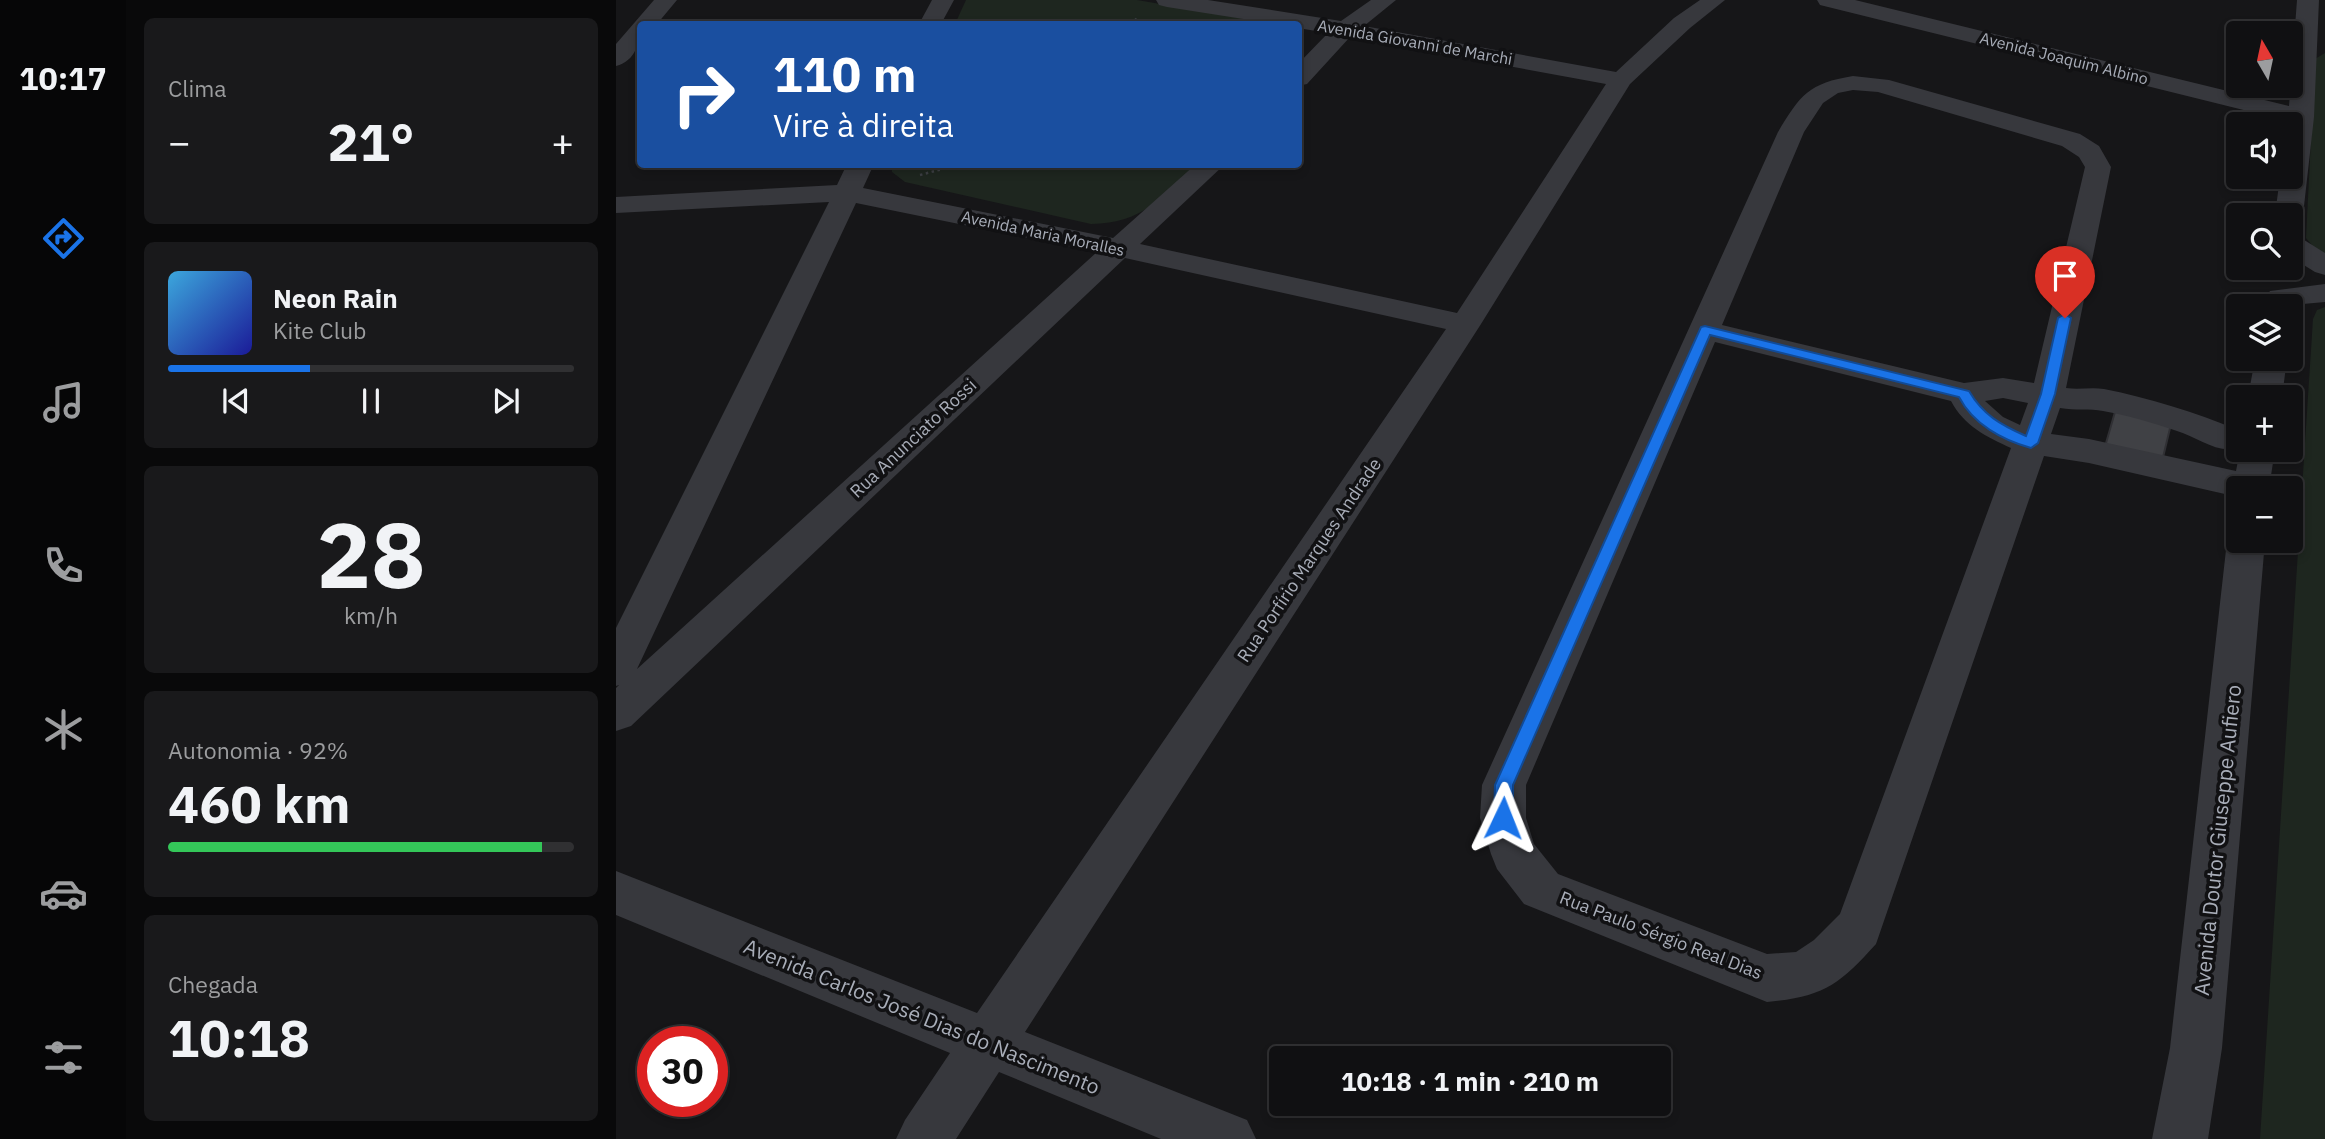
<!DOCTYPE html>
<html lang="pt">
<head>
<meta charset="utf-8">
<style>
  body { margin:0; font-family:"IBM Plex Sans",sans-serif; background:#19191b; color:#f1f3f6; height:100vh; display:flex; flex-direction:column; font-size:26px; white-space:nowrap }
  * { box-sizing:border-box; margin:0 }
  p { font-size:23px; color:#9c9d9f }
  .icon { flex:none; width:38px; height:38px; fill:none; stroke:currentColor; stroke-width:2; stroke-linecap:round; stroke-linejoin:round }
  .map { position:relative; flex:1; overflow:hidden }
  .panel { display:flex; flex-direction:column; gap:18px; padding:18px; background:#09090a; width:490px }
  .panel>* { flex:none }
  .guide { position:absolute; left:21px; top:21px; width:665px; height:147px; border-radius:7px; box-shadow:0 4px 10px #0003,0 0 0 2px #303032; background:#1a4fa0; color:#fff; overflow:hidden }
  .needle { width:46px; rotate:351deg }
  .tools { position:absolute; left:1610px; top:21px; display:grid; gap:14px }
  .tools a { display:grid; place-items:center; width:77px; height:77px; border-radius:7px; background:#101012; box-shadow:0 4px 10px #0003,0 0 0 2px #303032; font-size:35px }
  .speed { position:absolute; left:21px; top:1026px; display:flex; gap:14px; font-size:35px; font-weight:700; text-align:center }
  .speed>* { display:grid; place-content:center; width:91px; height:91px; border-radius:50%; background:#101012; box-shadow:0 4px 10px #0003,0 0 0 2px #303032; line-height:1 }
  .speed .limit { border:10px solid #d22; background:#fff; color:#111 }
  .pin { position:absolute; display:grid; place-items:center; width:60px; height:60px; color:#fff; margin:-72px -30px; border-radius:50% 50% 50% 0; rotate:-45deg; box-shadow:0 0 7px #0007 }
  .pin .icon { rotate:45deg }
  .me { position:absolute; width:77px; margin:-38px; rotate:2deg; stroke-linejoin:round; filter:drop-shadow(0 0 5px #0008) }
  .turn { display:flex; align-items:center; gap:24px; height:147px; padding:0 21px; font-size:32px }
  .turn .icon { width:91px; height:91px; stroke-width:2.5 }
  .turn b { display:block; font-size:49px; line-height:60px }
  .big { font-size:52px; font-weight:700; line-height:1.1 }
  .panel .card { flex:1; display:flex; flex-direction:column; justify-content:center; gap:10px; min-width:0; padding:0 24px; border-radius:10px; background:#19191b }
  .panel .dial { align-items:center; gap:0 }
  .dial b { font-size:91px; line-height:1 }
  .song { display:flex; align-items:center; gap:21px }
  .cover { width:84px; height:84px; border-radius:10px; background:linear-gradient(135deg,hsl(200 70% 55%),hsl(240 70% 35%)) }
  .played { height:7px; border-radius:4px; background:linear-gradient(90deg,#1a73e8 35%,#303032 35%) }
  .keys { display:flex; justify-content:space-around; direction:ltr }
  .heat { display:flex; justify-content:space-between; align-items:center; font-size:38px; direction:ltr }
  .charge { height:10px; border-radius:5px; background:linear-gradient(90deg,#34c759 92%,#303032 0) }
  .trip { position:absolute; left:653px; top:1046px; width:402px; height:70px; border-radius:7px; background:#101012; box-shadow:0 4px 10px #0003,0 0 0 2px #303032; font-weight:700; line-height:70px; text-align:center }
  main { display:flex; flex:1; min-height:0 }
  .dock { display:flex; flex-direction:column; width:126px; justify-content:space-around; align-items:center; background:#060607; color:#9c9d9f }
  .dock .icon { width:49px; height:49px }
  .dock .selected { color:#1a73e8 }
  .dock b { font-size:32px; color:#f1f3f6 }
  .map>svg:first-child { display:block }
</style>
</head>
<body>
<main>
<nav class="dock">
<b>10:17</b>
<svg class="icon selected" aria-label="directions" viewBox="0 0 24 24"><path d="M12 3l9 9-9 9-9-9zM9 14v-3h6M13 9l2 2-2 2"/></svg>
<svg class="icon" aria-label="music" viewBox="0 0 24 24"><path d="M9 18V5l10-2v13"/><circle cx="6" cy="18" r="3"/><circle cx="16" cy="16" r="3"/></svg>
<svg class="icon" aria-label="phone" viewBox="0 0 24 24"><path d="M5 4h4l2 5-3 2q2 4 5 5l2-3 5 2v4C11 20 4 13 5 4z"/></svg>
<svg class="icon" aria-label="climate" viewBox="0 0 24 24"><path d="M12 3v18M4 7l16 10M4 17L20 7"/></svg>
<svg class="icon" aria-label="car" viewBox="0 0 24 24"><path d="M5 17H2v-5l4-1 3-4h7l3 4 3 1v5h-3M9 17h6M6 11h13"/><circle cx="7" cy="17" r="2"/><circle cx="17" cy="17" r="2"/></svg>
<svg class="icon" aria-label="filters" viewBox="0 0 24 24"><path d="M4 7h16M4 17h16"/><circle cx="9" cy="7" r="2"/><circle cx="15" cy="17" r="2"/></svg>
</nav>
<section class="panel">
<div class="card"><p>Clima</p>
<div class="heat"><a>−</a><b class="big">21°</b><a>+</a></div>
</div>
<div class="card">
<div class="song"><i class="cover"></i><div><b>Neon Rain</b><p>Kite Club</p></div></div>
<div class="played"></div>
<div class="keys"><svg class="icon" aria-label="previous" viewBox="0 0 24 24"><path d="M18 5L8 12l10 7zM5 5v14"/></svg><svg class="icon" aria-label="pause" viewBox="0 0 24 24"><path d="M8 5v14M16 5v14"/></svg><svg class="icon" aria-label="next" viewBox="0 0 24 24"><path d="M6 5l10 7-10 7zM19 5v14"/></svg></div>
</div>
<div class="card dial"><b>28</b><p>km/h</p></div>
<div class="card"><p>Autonomia · 92%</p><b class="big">460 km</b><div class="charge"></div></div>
<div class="card"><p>Chegada</p><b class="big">10:18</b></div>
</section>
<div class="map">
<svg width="1709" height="1139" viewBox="0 0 1709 1139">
  <rect width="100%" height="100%" fill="#161618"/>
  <path fill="#1e261f" d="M350 0H521L660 24H339Z
    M1709 53V261L1690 238 1699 59Z
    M276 164 580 165C544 198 528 223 475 224L289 182 276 172Z
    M1709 307V1139H1644L1697 319 1701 310Z"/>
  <path fill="#404145" stroke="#303034" stroke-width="2" d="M1501 405 1556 420 1543 474 1486 457Z"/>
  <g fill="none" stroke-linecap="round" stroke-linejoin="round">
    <path stroke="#3d3f44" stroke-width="2.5" stroke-dasharray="2.5 3.5" stroke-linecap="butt" d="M514 24 523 17
      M304 175 345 164"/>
    <path fill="#37383d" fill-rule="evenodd" d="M38 0H61L41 24H24C24 42 20 61 0 66V44Z
      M316 0H338L325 24H303Z
      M540 0H592L725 21 755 0H780L748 26 1000 72 1058 18 1084 0H1109L1074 28 1014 84 865 324 409 1032 631 1120 640 1139H545L383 1072 340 1139H280L289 1120 334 1053 0 915V871L361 1013 830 329 509 258 15 726 0 731V688L3 685 0 686V628L213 202 0 213V197L221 185 231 164H258L247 188 497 238 580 164H609L524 244 841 313 990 84 734 37 691 84 682 86V64L712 33 682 28V24H660L551 7 543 5ZM240 203 481 252 21 669Z
      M1201 0H1239L1673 106 1681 0H1703L1698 117 1687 215 1683 221 1675 223V215H1659L1664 177H1675V124H1671L1672 121 1204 5Z
      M1237 76 1273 80 1464 134 1483 146 1495 167 1450 388C1463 390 1475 387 1488 389 1533 398 1579 412 1622 430V448C1601 454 1581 437 1561 431 1537 423 1511 415 1487 411 1474 408 1459 411 1444 408L1435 434 1473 439 1620 471 1624 450H1659L1653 488H1622V497L1473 463 1428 456 1260 944C1223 985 1207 997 1151 1002L908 904 881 869 875 854 864 818 866 785 1162 132C1184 95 1193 83 1237 76ZM1237 90 1262 92 1446 146 1463 157 1469 167 1418 383 1387 378 1348 383 1106 325 1188 132 1207 103 1222 93ZM1099 342 1335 401C1348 426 1371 437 1395 448L1224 914 1198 940 1180 952 1151 954 942 874 918 844 910 818V785ZM1387 398 1412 403 1404 425 1387 417 1369 401Z
      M1675 235 1685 238 1709 253V275L1699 272 1675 257Z
      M1709 284V302L1665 306 1654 303 1650 297 1654 291Z
      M1639 359H1671L1666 397H1632Z
      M1622 530V541H1649L1606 1048 1592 1139H1536L1554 1048 1611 541 1617 531Z"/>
  </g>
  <path fill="#1a73e8" stroke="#114b97" stroke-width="2" d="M1449 314 1455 318 1439 394 1422 443 1415 448C1386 440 1357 424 1343 397L1094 335 897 785V818L894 824 887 826 881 824 878 818 879 785 1085 327 1089 326 1353 391C1367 415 1385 425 1410 436L1425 394 1442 318Z"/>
  <g text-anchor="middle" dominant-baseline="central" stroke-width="7" stroke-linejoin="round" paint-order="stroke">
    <g font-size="16" fill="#a8adb8" stroke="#111113">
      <text transform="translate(799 42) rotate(10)">Avenida Giovanni de Marchi</text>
      <text transform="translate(1448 58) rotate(14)">Avenida Joaquim Albino</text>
      <text transform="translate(427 233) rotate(12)">Avenida Maria Moralles</text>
    </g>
    <g font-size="18" fill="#a8adb8" stroke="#111113">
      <text transform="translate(297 438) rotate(-43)">Rua Anunciato Rossi</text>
      <text transform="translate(693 560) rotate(-56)">Rua Porfírio Marques Andrade</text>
      <text transform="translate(1045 935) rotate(21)">Rua Paulo Sérgio Real Dias</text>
    </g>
    <g font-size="21" fill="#a8adb8" stroke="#111113">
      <text transform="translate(1601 840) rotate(-84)">Avenida Doutor Giuseppe Aufiero</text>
      <text transform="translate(306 1016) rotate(22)">Avenida Carlos José Dias do Nascimento</text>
    </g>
  </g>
</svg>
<div class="tools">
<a><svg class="needle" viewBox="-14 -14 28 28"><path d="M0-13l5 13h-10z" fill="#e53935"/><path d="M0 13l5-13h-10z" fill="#9c9d9f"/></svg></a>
<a><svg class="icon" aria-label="sound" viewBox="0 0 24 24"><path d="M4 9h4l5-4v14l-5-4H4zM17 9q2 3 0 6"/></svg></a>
<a><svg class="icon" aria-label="search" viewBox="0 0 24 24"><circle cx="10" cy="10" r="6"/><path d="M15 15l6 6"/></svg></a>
<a><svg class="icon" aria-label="layers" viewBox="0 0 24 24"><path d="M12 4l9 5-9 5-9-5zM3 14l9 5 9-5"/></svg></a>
<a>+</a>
<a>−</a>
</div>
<div class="speed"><div class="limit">30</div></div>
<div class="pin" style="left:1449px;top:318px;background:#d93025"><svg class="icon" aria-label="arrive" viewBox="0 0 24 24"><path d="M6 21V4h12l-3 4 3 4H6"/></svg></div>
<svg class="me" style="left:887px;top:818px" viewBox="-20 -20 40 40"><path d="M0-17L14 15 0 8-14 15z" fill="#1a73e8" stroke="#fff" stroke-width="4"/></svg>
<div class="trip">10:18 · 1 min · 210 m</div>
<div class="guide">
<div class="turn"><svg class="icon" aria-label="right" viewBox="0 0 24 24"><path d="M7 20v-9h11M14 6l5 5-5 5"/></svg><div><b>110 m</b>Vire à direita</div></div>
</div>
</div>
</main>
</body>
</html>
